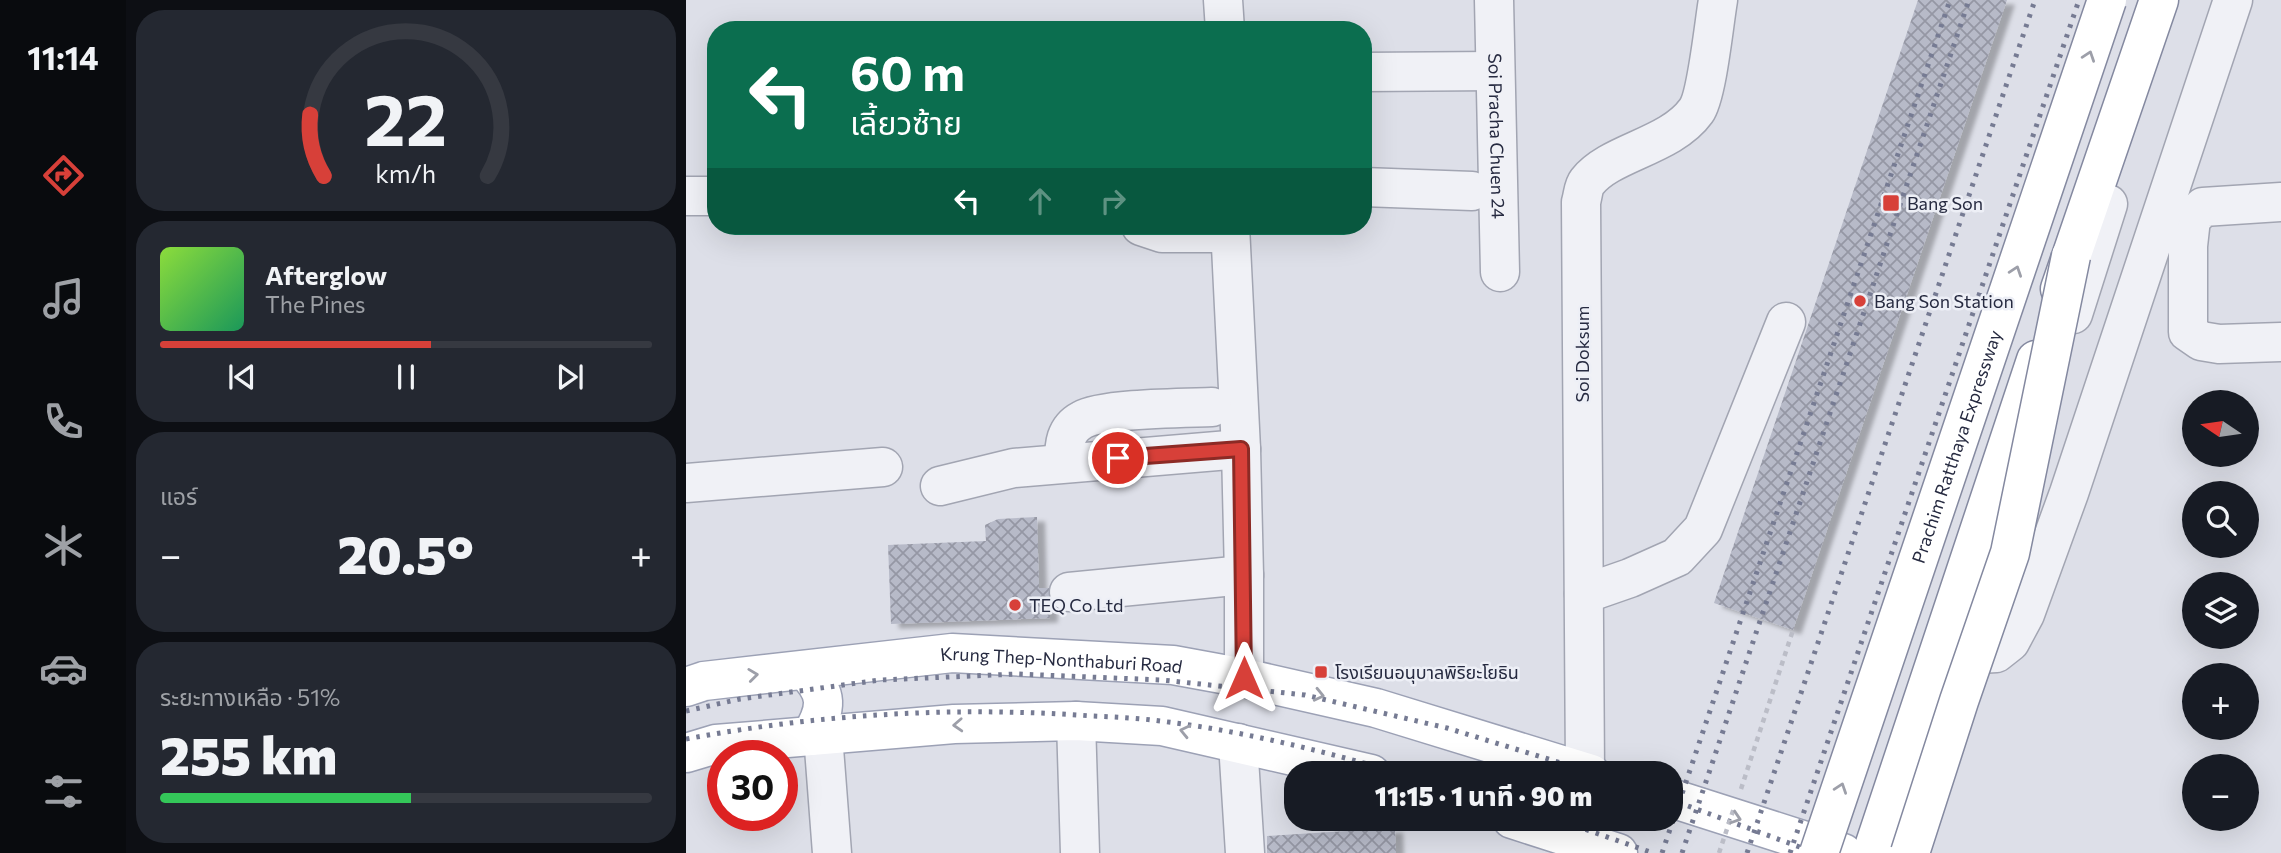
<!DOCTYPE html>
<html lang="th">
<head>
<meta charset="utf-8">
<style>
  body { margin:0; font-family:Commissioner,"Noto Sans Thai",sans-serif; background:#242831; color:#f1f3f6; height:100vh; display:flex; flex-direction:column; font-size:26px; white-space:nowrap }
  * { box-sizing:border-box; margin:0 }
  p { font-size:23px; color:#9ea1a6 }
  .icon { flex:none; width:38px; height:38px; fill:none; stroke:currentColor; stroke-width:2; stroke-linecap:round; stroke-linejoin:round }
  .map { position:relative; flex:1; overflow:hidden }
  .panel { display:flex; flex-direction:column; gap:10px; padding:10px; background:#0d0f14; width:560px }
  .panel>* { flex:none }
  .guide { position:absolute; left:21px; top:21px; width:665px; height:214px; border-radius:28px; box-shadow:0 7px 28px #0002; background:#0b6e4f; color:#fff; overflow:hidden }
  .needle { width:46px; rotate:283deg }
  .controls { position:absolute; left:1496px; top:390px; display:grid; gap:14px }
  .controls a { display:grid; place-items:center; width:77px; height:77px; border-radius:50%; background:#171b24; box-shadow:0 7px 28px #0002; font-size:35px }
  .speed { position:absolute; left:21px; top:740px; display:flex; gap:14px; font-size:35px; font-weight:700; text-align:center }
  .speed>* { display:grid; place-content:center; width:91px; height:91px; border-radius:50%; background:#171b24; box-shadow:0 7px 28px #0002; line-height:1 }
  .speed .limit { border:10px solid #d22; background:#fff; color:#111 }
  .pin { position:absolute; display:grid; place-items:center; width:60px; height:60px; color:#fff; margin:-30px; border:4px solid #fff; border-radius:50%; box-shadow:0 2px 7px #0007 }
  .me { position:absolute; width:77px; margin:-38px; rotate:0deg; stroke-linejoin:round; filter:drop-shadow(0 0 5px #0008) }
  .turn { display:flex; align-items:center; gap:24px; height:147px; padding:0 28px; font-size:32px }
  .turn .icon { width:91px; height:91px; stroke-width:2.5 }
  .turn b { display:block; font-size:49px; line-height:60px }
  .lanes { display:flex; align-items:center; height:66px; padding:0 28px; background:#0003; justify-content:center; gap:35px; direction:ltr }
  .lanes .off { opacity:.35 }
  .big { font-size:52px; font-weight:800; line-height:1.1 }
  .panel .card { flex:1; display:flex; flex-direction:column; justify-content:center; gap:10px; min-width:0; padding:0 24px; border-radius:28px; background:#242831 }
  .panel .dial { align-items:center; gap:0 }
  .dial svg { height:182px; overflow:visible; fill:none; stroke:#363941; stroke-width:7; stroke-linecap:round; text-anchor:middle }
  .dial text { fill:#f1f3f6; stroke:none }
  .song { display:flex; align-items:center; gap:21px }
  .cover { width:84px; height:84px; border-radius:10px; background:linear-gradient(135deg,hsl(90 70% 55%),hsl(150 70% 35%)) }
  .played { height:7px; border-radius:4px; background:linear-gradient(90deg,#d74039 55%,#363941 55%) }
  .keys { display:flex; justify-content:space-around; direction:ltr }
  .heat { display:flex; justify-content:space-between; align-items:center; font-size:38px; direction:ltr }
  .charge { height:10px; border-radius:5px; background:linear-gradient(90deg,#34c759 51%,#363941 0) }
  .trip { position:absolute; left:598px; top:761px; width:399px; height:70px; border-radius:28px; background:#171b24; box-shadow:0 7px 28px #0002; font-weight:800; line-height:70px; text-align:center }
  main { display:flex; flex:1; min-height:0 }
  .dock { display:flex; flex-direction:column; width:126px; justify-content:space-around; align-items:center; background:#090b0e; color:#9ea1a6 }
  .dock .icon { width:49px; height:49px }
  .dock .on { color:#d74039 }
  .dock b { font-size:32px; color:#f1f3f6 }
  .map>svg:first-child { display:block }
</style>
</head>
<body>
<main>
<nav class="dock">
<b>11:14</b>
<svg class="icon on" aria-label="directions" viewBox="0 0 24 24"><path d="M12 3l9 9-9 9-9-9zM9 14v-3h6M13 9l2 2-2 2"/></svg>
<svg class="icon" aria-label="music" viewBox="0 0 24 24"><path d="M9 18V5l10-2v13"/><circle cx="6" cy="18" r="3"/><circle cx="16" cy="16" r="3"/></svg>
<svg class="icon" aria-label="phone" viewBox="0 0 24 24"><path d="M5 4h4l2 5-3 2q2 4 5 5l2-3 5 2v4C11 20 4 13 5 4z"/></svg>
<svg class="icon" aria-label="climate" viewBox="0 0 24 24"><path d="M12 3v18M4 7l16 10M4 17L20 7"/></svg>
<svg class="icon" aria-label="car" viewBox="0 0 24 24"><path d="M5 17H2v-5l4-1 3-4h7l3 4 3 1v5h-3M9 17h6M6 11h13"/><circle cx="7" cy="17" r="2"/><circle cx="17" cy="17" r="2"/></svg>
<svg class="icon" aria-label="filters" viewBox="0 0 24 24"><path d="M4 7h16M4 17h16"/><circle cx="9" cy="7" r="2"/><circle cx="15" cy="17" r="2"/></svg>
</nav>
<section class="panel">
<div class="card dial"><svg viewBox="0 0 100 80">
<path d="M14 69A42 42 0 1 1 86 69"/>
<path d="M14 69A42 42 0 0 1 8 42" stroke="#d74039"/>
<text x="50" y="56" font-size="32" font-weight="700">22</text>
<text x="50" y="72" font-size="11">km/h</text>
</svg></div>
<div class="card">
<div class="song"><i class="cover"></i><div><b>Afterglow</b><p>The Pines</p></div></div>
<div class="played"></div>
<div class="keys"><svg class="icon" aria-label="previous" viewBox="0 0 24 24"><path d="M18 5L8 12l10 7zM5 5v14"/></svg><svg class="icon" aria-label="pause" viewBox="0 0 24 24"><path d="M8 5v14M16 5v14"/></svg><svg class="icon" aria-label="next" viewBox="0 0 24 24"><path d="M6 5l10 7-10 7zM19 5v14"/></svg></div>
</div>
<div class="card"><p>แอร์</p>
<div class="heat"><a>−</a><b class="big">20.5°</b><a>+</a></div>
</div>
<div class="card"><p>ระยะทางเหลือ · 51%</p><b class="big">255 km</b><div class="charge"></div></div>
</section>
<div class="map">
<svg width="1595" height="853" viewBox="0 0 1595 853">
  <defs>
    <pattern id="building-cross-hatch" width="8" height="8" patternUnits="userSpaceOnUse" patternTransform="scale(1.75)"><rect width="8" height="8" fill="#b7bac8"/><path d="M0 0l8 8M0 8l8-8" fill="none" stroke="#9597a4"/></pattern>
    <filter id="shadow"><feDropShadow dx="8" dy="4.5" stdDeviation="2" flood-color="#0004"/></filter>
  </defs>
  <rect width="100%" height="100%" fill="#dddfe8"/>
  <path fill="url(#building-cross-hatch)" filter="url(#shadow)" d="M1232 0H1321L1107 630 1028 603Z
    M351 517 353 588H363L364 618 205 624 202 545 300 541 299 525 312 519Z
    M709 828 710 853H581V836Z"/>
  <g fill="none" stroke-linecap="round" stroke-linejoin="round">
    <defs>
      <g id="minor">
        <path d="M537 0 539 30"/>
        <path id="s1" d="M808 0 814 272"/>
        <path d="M677 72 809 71"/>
        <path d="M677 187 786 191"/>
        <path d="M0 196H30"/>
        <path d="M1595 202 1517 207 1505 219 1502 246V332L1515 341 1533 344 1595 342"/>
        <path d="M455 226 476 233H544"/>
        <path d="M544 226 555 449 558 575V678"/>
        <path d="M1387 314 1422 204"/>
        <path d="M378 462C378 445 379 429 396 420 416 408 499 408 526 407"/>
        <path d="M0 483 197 467"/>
        <path d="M254 486 328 468 555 449"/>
        <path d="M383 592 558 575"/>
        <path d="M898 594 944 578 991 557 1017 529 1100 322"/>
        <path d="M1276 655 1310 653 1324 642 1339 614 1383 493 1547 0"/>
        <path d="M390 721 394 853"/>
        <path d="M137 735 146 853"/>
        <path d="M552 743 559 853"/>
        <path d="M899 772 895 202C897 196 897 187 901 182 924 152 984 147 1010 111 1021 96 1028 23 1032 0"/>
      </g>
      <g id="major">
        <path d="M119 670C143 694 141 708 125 736"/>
        <path id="s2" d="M0 687 18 681 266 653 487 665 558 678 690 708 905 774"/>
        <path d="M0 753 30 744 137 735 268 724 390 721 476 726 685 774"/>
        <path d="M985 798 1157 853"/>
        <path d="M826 819 932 853"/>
      </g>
      <path id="highway" d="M1374 289 1473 0
        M1186 853 1350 360"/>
    </defs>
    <use href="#minor" stroke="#a2a5b2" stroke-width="41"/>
    <use href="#major" stroke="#9ca1b5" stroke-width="41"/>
    <use href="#highway" stroke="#8489a0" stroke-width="41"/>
    <path stroke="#bbbdc7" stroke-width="4.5" stroke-dasharray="5 5" stroke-linecap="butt" d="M1055 789 1107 630"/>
    <use href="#minor" stroke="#f0f1f6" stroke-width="38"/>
    <use href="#major" stroke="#fff" stroke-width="38"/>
    <use href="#highway" stroke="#fff" stroke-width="38"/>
    <path stroke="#767b93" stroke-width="5" stroke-dasharray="3.5 7" stroke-linecap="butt" d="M0 711 54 699 194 680 331 674 476 680 619 695 761 728 911 774
      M0 739C133 714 271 706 406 716 429 717 452 718 474 721 557 731 637 751 717 774
      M1002 806 1130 853
      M870 819 967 853
      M976 853 1264 0
      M996 853 1283 0
      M1061 853 1349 0
      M1104 853 1393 0"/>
    <defs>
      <g id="highway-bridge">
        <path id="s3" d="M1133 853 1421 0"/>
        <path d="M1224 853 1273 701 1324 553 1385 256"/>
      </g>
    </defs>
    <use href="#highway-bridge" stroke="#8489a0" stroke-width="41" stroke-linecap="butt"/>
    <path stroke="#bbbdc7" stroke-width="4.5" stroke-dasharray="5 5" stroke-linecap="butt" d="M1033 853 1048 808"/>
    <use href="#highway-bridge" stroke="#fff" stroke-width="38"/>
  </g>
  <defs><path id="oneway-chevron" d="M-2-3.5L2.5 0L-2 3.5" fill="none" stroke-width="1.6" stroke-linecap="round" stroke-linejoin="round" transform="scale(1.75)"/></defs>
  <g stroke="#9d9fa9">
    <use href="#oneway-chevron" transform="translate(1403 56) rotate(-71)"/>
    <use href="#oneway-chevron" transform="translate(1330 271) rotate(-71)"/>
    <use href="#oneway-chevron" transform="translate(67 675) rotate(-7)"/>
    <use href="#oneway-chevron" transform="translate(633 695) rotate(13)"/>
    <use href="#oneway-chevron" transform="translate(272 725) rotate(177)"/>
    <use href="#oneway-chevron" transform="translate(499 731) rotate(-167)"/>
    <use href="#oneway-chevron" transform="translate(1155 788) rotate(-71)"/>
    <use href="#oneway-chevron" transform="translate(1050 818) rotate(18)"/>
  </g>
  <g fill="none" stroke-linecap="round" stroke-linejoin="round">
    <defs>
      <path id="route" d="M432 458 555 449 558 678"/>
    </defs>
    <use href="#route" stroke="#8c2a25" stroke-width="18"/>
    <use href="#route" stroke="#d74039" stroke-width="12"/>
  </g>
  <g fill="#d74039" stroke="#edeff6" stroke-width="2.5">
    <rect x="1196" y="194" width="18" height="18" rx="3.5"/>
    <circle cx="1174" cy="301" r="7"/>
    <circle cx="329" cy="605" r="7"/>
    <rect x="628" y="665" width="14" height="14" rx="3.5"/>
  </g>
  <g text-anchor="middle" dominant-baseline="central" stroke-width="5" stroke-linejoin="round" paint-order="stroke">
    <g font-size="18" fill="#262a40" stroke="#edeff6">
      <text stroke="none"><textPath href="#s1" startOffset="136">Soi Pracha Chuen 24</textPath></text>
      <text transform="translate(896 354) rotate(-90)">Soi Doksum</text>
      <text stroke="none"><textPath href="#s3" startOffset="429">Prachim Ratthaya Expressway</textPath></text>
      <text stroke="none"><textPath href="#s2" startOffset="378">Krung Thep-Nonthaburi Road</textPath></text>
    </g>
    <g font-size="18" fill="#262a40" stroke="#edeff6" text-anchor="start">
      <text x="1221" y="203">Bang Son</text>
      <text x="1188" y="301">Bang Son Station</text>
      <text x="343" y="605">TEQ Co Ltd</text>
      <text x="649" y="672">โรงเรียนอนุบาลพิริยะโยธิน</text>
    </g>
  </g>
</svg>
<div class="controls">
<a><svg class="needle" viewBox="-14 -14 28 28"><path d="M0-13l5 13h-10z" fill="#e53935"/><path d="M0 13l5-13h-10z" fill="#9ea1a6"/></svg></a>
<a><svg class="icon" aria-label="search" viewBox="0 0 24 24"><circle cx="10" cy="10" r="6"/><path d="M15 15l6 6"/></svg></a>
<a><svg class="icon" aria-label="layers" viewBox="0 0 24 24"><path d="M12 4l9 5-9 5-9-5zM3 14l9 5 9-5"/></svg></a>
<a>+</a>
<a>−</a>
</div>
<div class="speed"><div class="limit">30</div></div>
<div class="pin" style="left:432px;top:458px;background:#d93025"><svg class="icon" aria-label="arrive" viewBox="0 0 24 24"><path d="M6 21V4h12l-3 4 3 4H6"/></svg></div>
<svg class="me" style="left:558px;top:678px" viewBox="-20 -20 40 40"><path d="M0-17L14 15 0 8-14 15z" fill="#d74039" stroke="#fff" stroke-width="4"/></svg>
<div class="trip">11:15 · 1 นาที · 90 m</div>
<div class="guide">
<div class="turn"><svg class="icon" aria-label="left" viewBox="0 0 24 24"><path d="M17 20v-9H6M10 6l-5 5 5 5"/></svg><div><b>60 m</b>เลี้ยวซ้าย</div></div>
<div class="lanes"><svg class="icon" aria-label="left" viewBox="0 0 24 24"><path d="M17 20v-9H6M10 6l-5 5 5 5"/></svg><svg class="icon off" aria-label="ahead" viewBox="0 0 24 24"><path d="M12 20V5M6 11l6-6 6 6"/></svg><svg class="icon off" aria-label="right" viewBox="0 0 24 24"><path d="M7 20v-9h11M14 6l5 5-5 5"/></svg></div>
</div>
</div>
</main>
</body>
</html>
